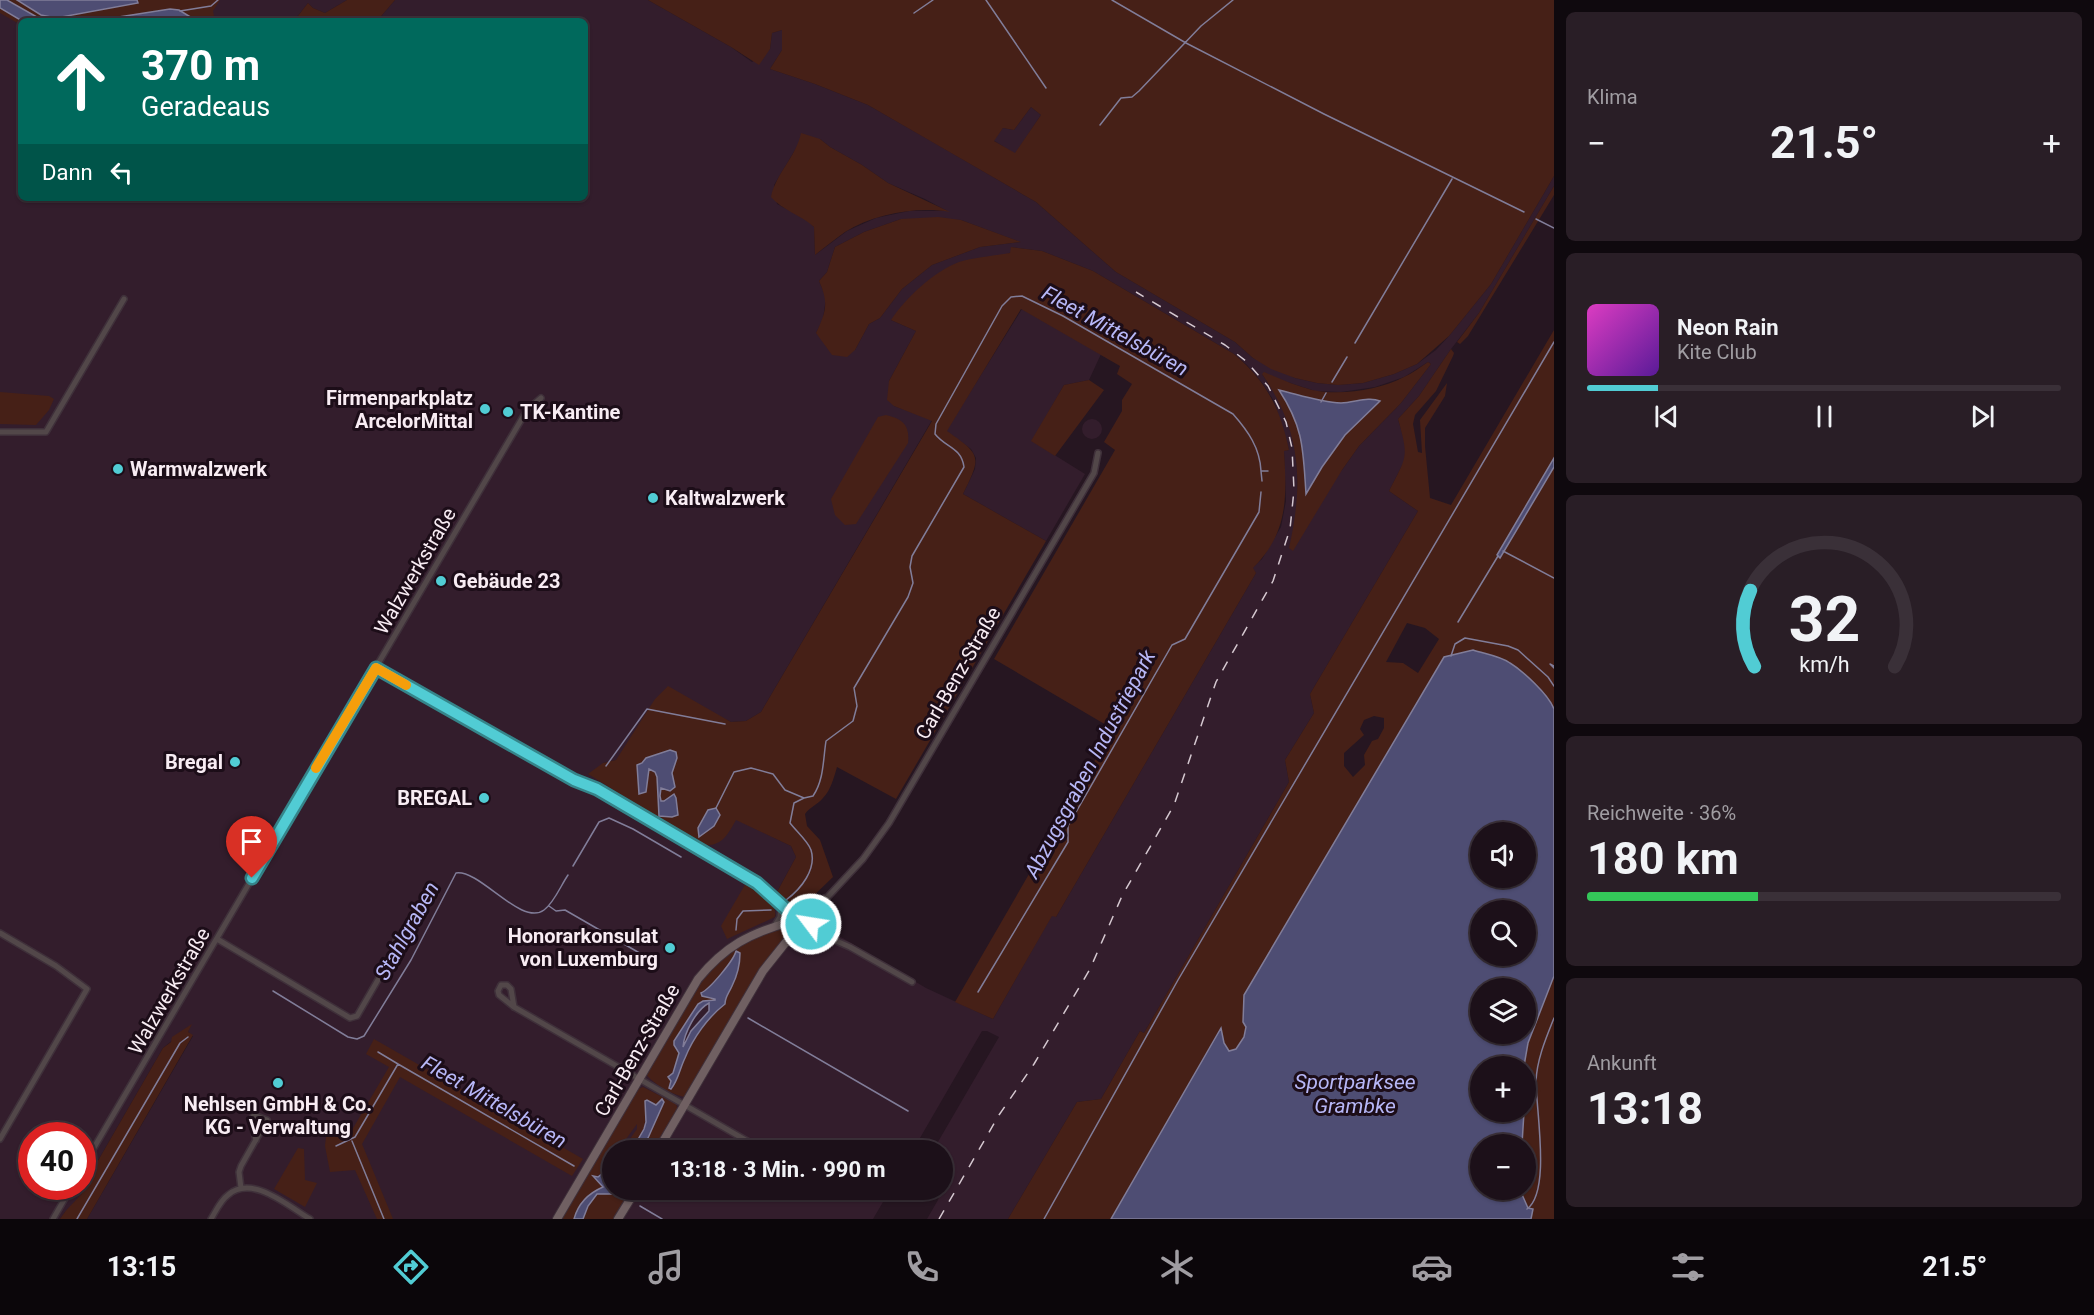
<!DOCTYPE html>
<html lang="de">
<head>
<meta charset="utf-8">
<style>
  body { margin:0; font-family:Roboto,sans-serif; background:#291e26; color:#f1f3f6; height:100vh; display:flex; flex-direction:column; font-size:22px; white-space:nowrap }
  * { box-sizing:border-box; margin:0 }
  p { font-size:20px; color:#a09da2 }
  .icon { flex:none; width:33px; height:33px; fill:none; stroke:currentColor; stroke-width:2; stroke-linecap:round; stroke-linejoin:round }
  .map { position:relative; flex:1; overflow:hidden }
  .drawer { display:flex; flex-direction:column; gap:12px; padding:12px; background:#0f090e; width:540px }
  .drawer>* { flex:none }
  .banner { position:absolute; left:18px; top:18px; width:570px; height:183px; border-radius:9px; box-shadow:0 2px 4px #0004,0 0 0 2px #3a3038; background:#00695c; color:#fff; overflow:hidden }
  .fabs { position:absolute; left:1470px; top:822px; display:grid; gap:12px }
  .fabs a { display:grid; place-items:center; width:66px; height:66px; border-radius:50%; background:#1c1019; box-shadow:0 2px 4px #0004,0 0 0 2px #3a3038; font-size:30px }
  .speed { position:absolute; left:18px; top:1122px; display:flex; gap:12px; font-size:30px; font-weight:700; text-align:center }
  .speed>* { display:grid; place-content:center; width:78px; height:78px; border-radius:50%; background:#1c1019; box-shadow:0 2px 4px #0004,0 0 0 2px #3a3038; line-height:1 }
  .speed .limit { border:9px solid #d22; background:#fff; color:#111 }
  .pin { position:absolute; display:grid; place-items:center; width:51px; height:51px; color:#fff; margin:-62px -26px; border-radius:50% 50% 50% 0; rotate:-45deg; box-shadow:0 0 6px #0007 }
  .pin .icon { rotate:45deg }
  .me { position:absolute; width:66px; margin:-33px; rotate:301deg; stroke-linejoin:round; filter:drop-shadow(0 0 4px #0008) }
  .turn { display:flex; align-items:center; gap:21px; height:126px; padding:0 24px; font-size:27px }
  .turn .icon { width:78px; height:78px; stroke-width:2.5 }
  .turn b { display:block; font-size:42px; line-height:51px }
  .then { display:flex; align-items:center; height:57px; padding:0 24px; background:#0003; gap:12px; font-size:22px }
  .big { font-size:45px; font-weight:700; line-height:1.1 }
  .drawer .tile { flex:1; display:flex; flex-direction:column; justify-content:center; gap:9px; min-width:0; padding:0 21px; border-radius:9px; background:#291e26 }
  .drawer .dial { align-items:center; gap:0 }
  .dial svg { height:156px; overflow:visible; fill:none; stroke:#3a3038; stroke-width:7; stroke-linecap:round; text-anchor:middle }
  .dial text { fill:#f1f3f6; stroke:none }
  .song { display:flex; align-items:center; gap:18px }
  .cover { width:72px; height:72px; border-radius:9px; background:linear-gradient(135deg,hsl(310 70% 55%),hsl(270 70% 35%)) }
  .played { height:6px; border-radius:3px; background:linear-gradient(90deg,#51ccd4 15%,#3a3038 15%) }
  .keys { display:flex; justify-content:space-around; direction:ltr }
  .heat { display:flex; justify-content:space-between; align-items:center; font-size:33px; direction:ltr }
  .charge { height:9px; border-radius:4px; background:linear-gradient(90deg,#34c759 36%,#3a3038 0) }
  .trip { position:absolute; left:602px; top:1140px; width:351px; height:60px; border-radius:30px; background:#1c1019; box-shadow:0 2px 4px #0004,0 0 0 2px #3a3038; font-weight:700; line-height:60px; text-align:center }
  .menu { display:flex; height:96px; justify-content:space-around; align-items:center; background:#0b060a; color:#a09da2 }
  .menu .icon { width:42px; height:42px }
  .menu .on { color:#51ccd4 }
  .menu b { font-size:27px; color:#f1f3f6 }
  main { display:flex; flex:1; min-height:0 }
  .map>svg:first-child { display:block }
</style>
</head>
<body>
<main>
<div class="map">
<svg width="1554" height="1219" viewBox="0 0 1554 1219">
  <rect width="100%" height="100%" fill="#261621"/>
  <path fill="#331d2c" fill-rule="evenodd" d="M0 0H347L325 13 313 8 308 3 294 21H21V198H585V21H377L395 0H648L731 47 752 62 770 49 772 33 782 30V50L770 69 815 84 868 105 931 141 1036 202 1116 272 1235 342 1253 358 1295 378 1317 383 1338 385 1363 383 1394 374 1417 364 1436 350 1449 336 1491 284 1554 176V186L1479 313 1451 349 1419 396 1398 419 1406 446 1405 460 1389 491 1418 511 1310 694 1314 713 1285 760 1289 782 1144 1033 1140 1031 1101 1099 1077 1102 1008 1219H927L938 1200 940 1190H942V1150H936L935 1147 999 1037 987 1031H982L913 1150H612V1190H890L873 1219H87L193 1036 188 1032 191 1025 163 1048 92 1171 89 1182 79 1199 65 1212 60 1219H0ZM820 139 830 147 862 165 888 183 925 199 947 211H909L876 218 847 231 815 255 814 227 806 219 777 204 774 185 798 145ZM901 219 961 220 1020 242 980 247 932 265 902 289 880 318 869 324 855 350 816 333 823 319 826 297 819 281 827 272 835 247 864 232ZM1011 247 1042 251 1093 271 1234 354 1247 365 1263 384 1274 401 1289 450 1284 451 1286 501 1281 527 1262 559 1252 568 1256 573 1056 917 1052 915 993 1019 926 988 831 931 804 905 790 907 777 892 796 857 791 846 736 819 603 763 616 760 721 717 731 722 746 721 761 712 932 420 894 406 889 381 916 331 891 320 1011 252ZM1428 362 1431 364 1401 403 1359 446 1342 470 1295 521 1298 497 1296 448 1289 422 1276 394 1262 374 1315 391 1341 392 1375 387 1404 377ZM32 1136H82V1186H32Z
    M1031 107 1041 115 1015 154 993 140 1003 128 1014 130Z
    M1022 309 1101 354 1089 380 1064 385 1032 441 1085 474 1046 541 963 494 975 469 976 458 971 449 946 431Z
    M1082 429a10 10 0 1 1 20 0a10 10 0 1 1-20 0Z"/>
  <path fill="#462017" fill-rule="evenodd" d="M0 0H220L213 11 215 21H21V25L0 13Z
    M347 0H395L377 21H294L308 3 313 8 325 13Z
    M648 0H1554V176L1491 284 1449 336 1417 364 1394 374 1363 383 1338 385 1317 383 1295 378 1271 369 1253 358 1235 342 1116 272 1036 202 868 105 815 84 770 69 782 50V30L772 33 770 49 759 65 731 47ZM1031 107 1041 115 1015 153 994 141 1003 128 1014 130Z
    M801 133 820 139 830 147 862 165 888 183 950 212C917 206 874 214 845 232 835 239 825 247 815 255L814 227C801 215 782 210 771 197 776 173 796 157 801 133Z
    M1554 186V195L1468 336 1460 344 1457 342 1479 313Z
    M938 217 961 220 1021 242 980 247 932 265 902 289 880 318 869 324 855 350 847 357 832 355 816 333C826 312 829 303 819 281L827 272 835 247 864 232 901 219Z
    M1011 247 1042 251 1093 271 1234 354C1267 382 1280 408 1289 450L1284 451C1287 498 1288 533 1253 568L1256 573 1056 917 1052 916 993 1019 955 1002 1113 729 994 659 1115 450 1104 442 1122 411V400L1132 384 1117 374 1120 366 1021 309 947 431C981 455 982 456 963 494L1046 541 896 799 837 767C834 777 831 790 823 798 817 805 810 807 805 814L807 826 820 840 833 877 804 905 790 907 777 892 796 857 791 846 736 820C728 834 722 847 703 845L588 774 603 763 616 760 655 699 668 686 731 722 746 721 761 712 932 421 894 406 887 400 889 381 916 331 891 320C905 299 934 271 959 262 975 257 994 256 1010 253Z
    M1554 330V458L1497 555 1500 557 1554 467V709C1549 695 1523 671 1510 663 1500 656 1485 654 1473 650L1419 698 1278 938 1244 1037 1236 1049 1229 1051 1224 1043 1220 1029 1111 1219H1008L1077 1102 1101 1099 1140 1031 1144 1033 1289 782 1285 760 1314 713 1310 694 1418 511 1389 491C1407 456 1409 458 1398 419L1419 396 1451 349 1454 353 1453 356 1436 391 1415 415 1413 424 1418 452 1422 453 1420 420 1447 383 1445 396 1425 428V446L1430 498 1451 505ZM1407 623 1425 628 1439 639 1418 673 1403 663 1386 662ZM1374 716 1384 718V728L1378 739 1372 741 1364 755 1365 765 1353 777 1344 766V753L1364 735 1360 729 1364 720Z
    M1428 362 1431 364 1401 403 1359 446 1342 470 1293 551 1289 548C1304 482 1301 430 1262 374L1264 372C1280 379 1296 386 1312 390 1341 396 1379 390 1404 377 1413 373 1420 367 1428 362ZM1280 391C1301 394 1323 404 1346 403 1357 402 1369 396 1379 401L1345 435 1322 467 1306 493C1301 449 1306 431 1280 391Z
    M1089 380 1104 390 1055 456 1031 441 1064 385Z
    M0 392 49 396 54 399 49 410 36 425 0 424Z
    M886 415C903 419 910 425 908 443L856 524 845 525 835 515 831 499 878 417Z
    M746 883C758 891 778 902 775 917L727 939 721 926Z
    M786 925 791 935 783 945 685 1097C673 1095 653 1084 646 1074L700 981 720 958 749 940ZM736 953V977L725 998V1004C708 1017 694 1037 685 1057 681 1067 678 1079 672 1087L669 1085 679 1052 674 1045V1041L698 1004 703 1001 715 1000 708 991C715 981 734 962 736 953Z
    M1554 976V1219H1531L1533 1210 1528 1208 1520 1190H1526L1527 1164 1526 1144H1522L1521 1141 1524 1112H1526L1524 1066 1528 1044Z
    M192 1024 188 1032 193 1035 87 1219H60C73 1199 86 1197 92 1171L163 1048 171 1042 172 1037Z
    M374 1039 583 1159 572 1176 400 1077 362 1144 393 1219H377L355 1170 330 1172 325 1146 327 1127 352 1130 389 1067 366 1054Z
    M643 1087 676 1104 678 1110 656 1150H640L648 1138 664 1103 660 1101 656 1105 648 1100 644 1129 632 1150H622L637 1129V1124L618 1150H612C612 1162 605 1171 596 1177V1180L601 1183 603 1187C589 1193 578 1204 574 1219H562L638 1089Z
    M298 1148 304 1149 305 1180 317 1183 305 1207 274 1189Z
    M618 1190H633L616 1219H583L588 1206 597 1194H616Z"/>
  <path fill="#4e4d73" stroke="#817d99" stroke-width="1.5" fill-rule="evenodd" d="M0 0H7L44 21H22L0 8Z
    M17 0H137L138 3 56 18 41 15Z
    M170 9 179 10 197 21 173 19 150 21H93Z
    M1279 390C1300 395 1320 402 1341 403 1354 403 1368 396 1380 401L1345 435 1322 467 1306 494C1303 450 1304 428 1279 390Z
    M1554 458V467L1500 558 1497 555Z
    M1473 650C1485 654 1500 656 1510 663 1523 671 1549 695 1554 709V976L1528 1043 1524 1066H1480V1112H1524L1522 1144H1480V1190H1520L1528 1208 1533 1209 1531 1219H1111L1221 1028 1224 1043 1229 1051 1236 1049 1244 1037 1246 1027 1243 1022 1244 995 1444 657ZM1480 832H1526V878H1480ZM1480 910H1526V956H1480ZM1480 988H1526V1034H1480Z
    M670 750 676 752 677 758 672 773 675 787 670 791 661 788 660 796 661 801H664L674 794 676 798 678 815 672 817 659 816 657 777 655 772 649 769 646 792 639 794 637 765 642 763 646 758Z
    M716 808 720 815 714 826 699 837 698 828 708 810Z
    M736 951 740 953C740 964 737 976 732 986 729 993 725 997 725 1004 708 1017 693 1038 685 1058 680 1068 678 1081 671 1089L669 1088 671 1081 668 1077 673 1073 679 1053 674 1045V1041L698 1004 703 1001 715 1000V999L702 996 701 993C710 989 734 960 736 951ZM709 1003V1011L691 1031 683 1047C684 1033 696 1010 709 1003Z
    M662 1099 664 1102 648 1138 640 1150H632L644 1129 646 1122 645 1101 647 1100 656 1105Z
    M612 1159V1168L605 1175 608 1176 607 1185H612V1190H618L616 1194H597L588 1206 583 1219H574C578 1204 589 1193 603 1187L593 1176 598 1177 604 1172Z"/>
  <g fill="none" stroke-linecap="round" stroke-linejoin="round">
    <path stroke="#817d99" stroke-width="1.5" d="M986 0 1046 88
      M1112 0 1186 43 1324 114 1524 212
      M180 11 211 6 218 0
      M914 13 933 0
      M1100 125 1121 98 1132 97 1139 91 1201 26 1233 0
      M1536 219 1554 228
      M1355 343 1452 179
      M1332 382 1347 357
      M1321 402 1326 393
      M1262 481 1261 471H1268
      M1503 551 1554 578
      M1458 622 1498 556
      M1451 656 1455 644 1465 638 1508 646 1518 650 1548 677 1554 686
      M1554 666 1550 664 1554 668
      M606 766 647 709 725 724
      M716 808 734 772 751 768 773 774 785 790 804 798
      M573 866 599 822 609 818 633 829 681 857
      M786 900C801 889 817 869 811 850 808 841 796 831 790 823L794 803 804 798 813 796C824 780 823 760 826 741L853 721 857 706 854 688 908 597 913 583 910 567 912 556 964 467C961 447 946 448 935 434L936 424 1002 306 1011 297 1022 296 1063 316 1233 414C1248 431 1260 448 1261 471
      M549 906 556 911 565 910 643 955
      M736 930 737 919 743 911 771 910
      M273 991 348 1037 357 1039 364 1036 411 960 456 873C480 869 521 927 544 910 554 903 561 885 568 875
      M978 992 1068 842V826L1172 645 1185 639 1259 512 1261 492
      M748 1018 908 1111
      M378 1052 398 1064
      M352 1141 384 1219
      M336 1146 355 1137 398 1064 574 1166
      M640 1206 662 1219
      M1527 1209C1551 1192 1536 1110 1536 1081 1537 1059 1546 1038 1554 1018
      M77 1219 180 1043 188 1037
      M1044 1219 1178 980 1554 342"/>
    <defs>
      <path id="street" d="M0 432H46L124 299
        M376 668 574 780 597 789 757 883 786 909 796 913
        M802 912 824 898
        M809 917 863 859 889 823 1094 473 1098 453
        M811 924 827 935
        M775 925 780 917 781 907
        M809 929 850 947 912 982
        M0 933 56 966 87 989 0 1139
        M217 939 350 1018 357 1016 397 947 396 941
        M514 1007 511 989 507 985H501L498 991 499 995 514 1007 763 1150
        M82 1168 527 410 541 398
        M241 1188 239 1172 241 1166 267 1120 254 1115 251 1120 256 1140
        M53 1219 72 1186
        M211 1219C216 1211 220 1201 228 1195 252 1174 288 1206 310 1219"/>
      <path id="secondary" d="M789 923a11 11 0 1 1 22 0a11 11 0 1 1-22 0Z
        M658 1150 763 971 794 932
        M557 1219 698 979C725 946 750 933 790 922
        M618 1219 636 1190"/>
    </defs>
    <use href="#street" stroke="#3f303a" stroke-width="8"/>
    <use href="#secondary" stroke="#3f303a" stroke-width="10"/>
    <use href="#street" stroke="#524749" stroke-width="5"/>
    <use href="#secondary" stroke="#706062" stroke-width="8"/>
    <path stroke="#d5c8d0" stroke-width="1.5" stroke-dasharray="10 10" stroke-linecap="butt" d="M939 1219 999 1115 1034 1064 1090 969 1122 896 1174 805 1216 682 1273 581 1290 529 1294 490 1292 448 1286 422 1268 386 1246 361 1225 345 1136 292"/>
  </g>
  <g fill="none" stroke-linecap="round" stroke-linejoin="round">
    <defs>
      <path id="route" d="M252 878 376 668 574 780 597 789 757 883 786 909 806 914 811 920V924"/>
    </defs>
    <use href="#route" stroke="#35858a" stroke-width="15"/>
    <use href="#route" stroke="#51ccd4" stroke-width="10"/>
    <path stroke="#f59e0b" stroke-width="10" d="M316 768 376 668 406 685"/>
  </g>
  <g fill="#51ccd4" stroke="#1c0d18" stroke-width="2">
    <circle cx="485" cy="409" r="6"/>
    <circle cx="508" cy="412" r="6"/>
    <circle cx="118" cy="469" r="6"/>
    <circle cx="653" cy="498" r="6"/>
    <circle cx="441" cy="581" r="6"/>
    <circle cx="235" cy="762" r="6"/>
    <circle cx="484" cy="798" r="6"/>
    <circle cx="670" cy="948" r="6"/>
    <circle cx="278" cy="1083" r="6"/>
  </g>
  <g text-anchor="middle" dominant-baseline="central" stroke-width="6" stroke-linejoin="round" paint-order="stroke">
    <g font-size="20" font-weight="bold" fill="#f8ecf3" stroke="#1c0d18" text-anchor="end">
      <text x="473" y="398">Firmenparkplatz<tspan x="473" dy="23">ArcelorMittal</tspan></text>
      <text x="520" y="412" text-anchor="start">TK-Kantine</text>
      <text x="130" y="469" text-anchor="start">Warmwalzwerk</text>
      <text x="665" y="498" text-anchor="start">Kaltwalzwerk</text>
      <text x="453" y="581" text-anchor="start">Gebäude 23</text>
      <text x="223" y="762">Bregal</text>
      <text x="472" y="798">BREGAL</text>
      <text x="658" y="936">Honorarkonsulat<tspan x="658" dy="23">von Luxemburg</tspan></text>
      <text x="278" y="1104" text-anchor="middle">Nehlsen GmbH &amp; Co.<tspan x="278" dy="23">KG - Verwaltung</tspan></text>
    </g>
    <g font-size="20" fill="#f8ecf3" stroke="#1c0d18">
      <text transform="translate(415 571) rotate(-60)">Walzwerkstraße</text>
      <text transform="translate(958 673) rotate(-60)">Carl-Benz-Straße</text>
      <text transform="translate(169 991) rotate(-60)">Walzwerkstraße</text>
      <text transform="translate(637 1050) rotate(-60)">Carl-Benz-Straße</text>
    </g>
    <g font-size="21" font-style="italic" fill="#b7b7f7" stroke="#1c0d18">
      <text transform="translate(1115 331) rotate(29)">Fleet Mittelsbüren</text>
      <text transform="translate(1090 764) rotate(-62)">Abzugsgraben Industriepark</text>
      <text transform="translate(407 931) rotate(-61)">Stahlgraben</text>
      <text x="1355" y="1082">Sportparksee<tspan x="1355" dy="24">Grambke</tspan></text>
      <text transform="translate(494 1102) rotate(30)">Fleet Mittelsbüren</text>
    </g>
  </g>
</svg>
<div class="fabs">
<a><svg class="icon" aria-label="sound" viewBox="0 0 24 24"><path d="M4 9h4l5-4v14l-5-4H4zM17 9q2 3 0 6"/></svg></a>
<a><svg class="icon" aria-label="search" viewBox="0 0 24 24"><circle cx="10" cy="10" r="6"/><path d="M15 15l6 6"/></svg></a>
<a><svg class="icon" aria-label="layers" viewBox="0 0 24 24"><path d="M12 4l9 5-9 5-9-5zM3 14l9 5 9-5"/></svg></a>
<a>+</a>
<a>−</a>
</div>
<div class="speed"><div class="limit">40</div></div>
<div class="pin" style="left:252px;top:878px;background:#d93025"><svg class="icon" aria-label="arrive" viewBox="0 0 24 24"><path d="M6 21V4h12l-3 4 3 4H6"/></svg></div>
<svg class="me" style="left:811px;top:924px" viewBox="-20 -20 40 40"><circle r="17" fill="#51ccd4" stroke="#fff" stroke-width="3"/><path d="M0-11L8 9 0 5-8 9z" fill="#fff"/></svg>
<div class="trip">13:18 · 3 Min. · 990 m</div>
<div class="banner">
<div class="turn"><svg class="icon" aria-label="ahead" viewBox="0 0 24 24"><path d="M12 20V5M6 11l6-6 6 6"/></svg><div><b>370 m</b>Geradeaus</div></div>
<div class="then">Dann<svg class="icon" aria-label="left" viewBox="0 0 24 24"><path d="M17 20v-9H6M10 6l-5 5 5 5"/></svg></div>
</div>
</div>
<section class="drawer">
<div class="tile"><p>Klima</p>
<div class="heat"><a>−</a><b class="big">21.5°</b><a>+</a></div>
</div>
<div class="tile">
<div class="song"><i class="cover"></i><div><b>Neon Rain</b><p>Kite Club</p></div></div>
<div class="played"></div>
<div class="keys"><svg class="icon" aria-label="previous" viewBox="0 0 24 24"><path d="M18 5L8 12l10 7zM5 5v14"/></svg><svg class="icon" aria-label="pause" viewBox="0 0 24 24"><path d="M8 5v14M16 5v14"/></svg><svg class="icon" aria-label="next" viewBox="0 0 24 24"><path d="M6 5l10 7-10 7zM19 5v14"/></svg></div>
</div>
<div class="tile dial"><svg viewBox="0 0 100 80">
<path d="M14 69A42 42 0 1 1 86 69"/>
<path d="M14 69A42 42 0 0 1 12 30" stroke="#51ccd4"/>
<text x="50" y="56" font-size="32" font-weight="700">32</text>
<text x="50" y="72" font-size="11">km/h</text>
</svg></div>
<div class="tile"><p>Reichweite · 36%</p><b class="big">180 km</b><div class="charge"></div></div>
<div class="tile"><p>Ankunft</p><b class="big">13:18</b></div>
</section>
</main>
<nav class="menu">
<b>13:15</b>
<svg class="icon on" aria-label="directions" viewBox="0 0 24 24"><path d="M12 3l9 9-9 9-9-9zM9 14v-3h6M13 9l2 2-2 2"/></svg>
<svg class="icon" aria-label="music" viewBox="0 0 24 24"><path d="M9 18V5l10-2v13"/><circle cx="6" cy="18" r="3"/><circle cx="16" cy="16" r="3"/></svg>
<svg class="icon" aria-label="phone" viewBox="0 0 24 24"><path d="M5 4h4l2 5-3 2q2 4 5 5l2-3 5 2v4C11 20 4 13 5 4z"/></svg>
<svg class="icon" aria-label="climate" viewBox="0 0 24 24"><path d="M12 3v18M4 7l16 10M4 17L20 7"/></svg>
<svg class="icon" aria-label="car" viewBox="0 0 24 24"><path d="M5 17H2v-5l4-1 3-4h7l3 4 3 1v5h-3M9 17h6M6 11h13"/><circle cx="7" cy="17" r="2"/><circle cx="17" cy="17" r="2"/></svg>
<svg class="icon" aria-label="filters" viewBox="0 0 24 24"><path d="M4 7h16M4 17h16"/><circle cx="9" cy="7" r="2"/><circle cx="15" cy="17" r="2"/></svg>
<b>21.5°</b>
</nav>
</body>
</html>
